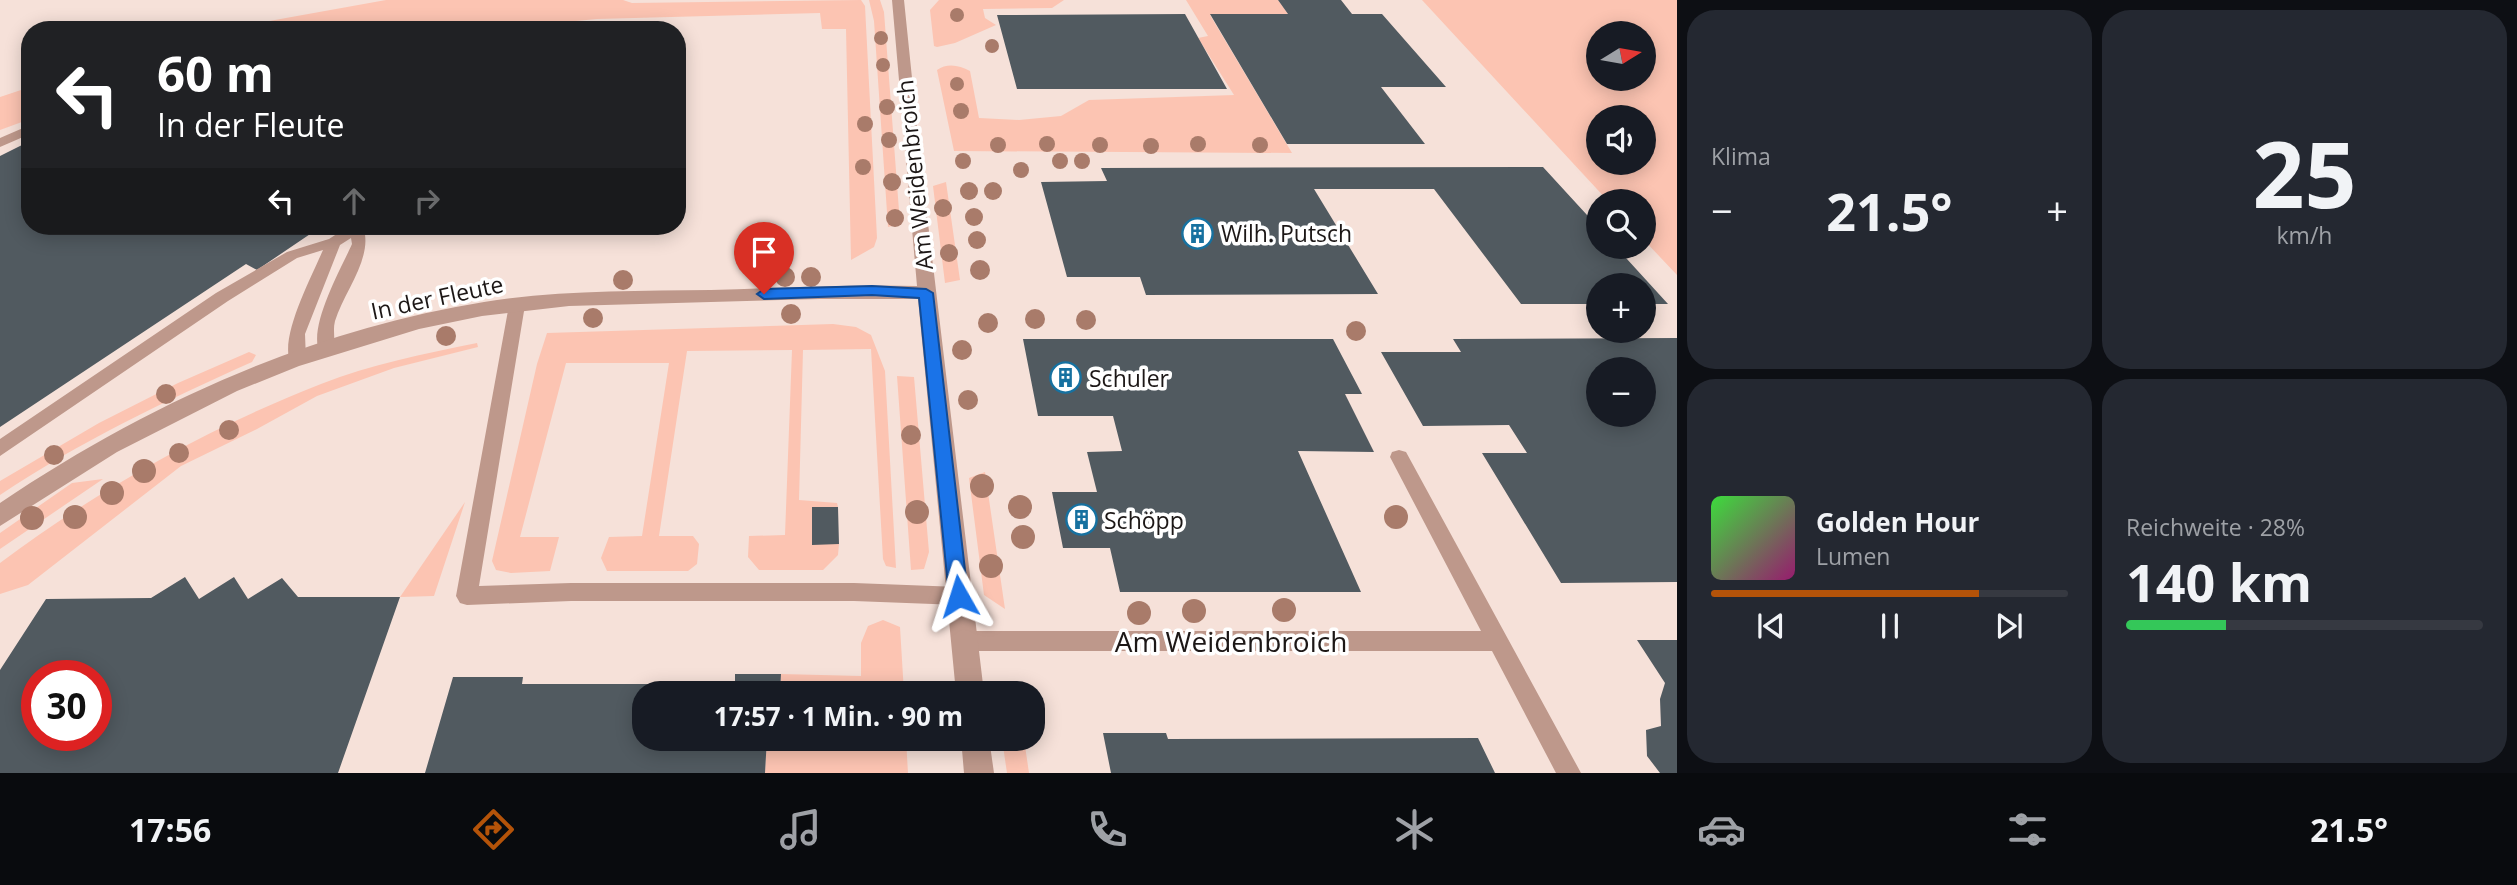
<!DOCTYPE html>
<html lang="de">
<head>
<meta charset="utf-8">
<style>
  body { margin:0; font-family:"Open Sans",sans-serif; background:#242831; color:#f1f3f6; height:100vh; display:flex; flex-direction:column; font-size:26px; white-space:nowrap }
  * { box-sizing:border-box; margin:0 }
  p { font-size:23px; color:#9ea1a6 }
  .icon { flex:none; width:38px; height:38px; fill:none; stroke:currentColor; stroke-width:2; stroke-linecap:round; stroke-linejoin:round }
  .map { position:relative; flex:1; overflow:hidden }
  .drawer { display:flex; flex-direction:column; gap:10px; padding:10px; background:#0d0f14; width:840px }
  .drawer>* { flex:none }
  .banner { position:absolute; left:21px; top:21px; width:665px; height:214px; border-radius:28px; box-shadow:0 4px 18px #0003; background:#202124; color:#fff; overflow:hidden }
  .needle { width:46px; rotate:79deg }
  .controls { position:absolute; left:1586px; top:21px; display:grid; gap:14px }
  .controls a { display:grid; place-items:center; width:70px; height:70px; border-radius:50%; background:#171b24; box-shadow:0 4px 18px #0003; font-size:35px }
  .speed { position:absolute; left:21px; top:660px; display:flex; gap:14px; font-size:35px; font-weight:700; text-align:center }
  .speed>* { display:grid; place-content:center; width:91px; height:91px; border-radius:50%; background:#171b24; box-shadow:0 4px 18px #0003; line-height:1 }
  .speed .limit { border:10px solid #d22; background:#fff; color:#111 }
  .pin { position:absolute; display:grid; place-items:center; width:60px; height:60px; color:#fff; margin:-72px -30px; border-radius:50% 50% 50% 0; rotate:-45deg; box-shadow:0 0 7px #0007 }
  .pin .icon { rotate:45deg }
  .me { position:absolute; width:77px; margin:-38px; rotate:354deg; stroke-linejoin:round; filter:drop-shadow(0 0 5px #0008) }
  .turn { display:flex; align-items:center; gap:24px; height:147px; padding:0 21px; font-size:32px }
  .turn .icon { width:91px; height:91px; stroke-width:2.5 }
  .turn b { display:block; font-size:49px; line-height:60px }
  .lanes { display:flex; align-items:center; height:66px; padding:0 21px; background:#0003; justify-content:center; gap:35px; direction:ltr }
  .lanes .off { opacity:.35 }
  .big { font-size:52px; font-weight:700; line-height:1.1 }
  .drawer .tile { flex:1; display:flex; flex-direction:column; justify-content:center; gap:10px; min-width:0; padding:0 24px; border-radius:28px; background:#242831 }
  .drawer .dial { align-items:center; gap:0 }
  .dial b { font-size:91px; line-height:1 }
  .song { display:flex; align-items:center; gap:21px }
  .cover { width:84px; height:84px; border-radius:10px; background:linear-gradient(135deg,hsl(120 70% 55%),hsl(320 70% 35%)) }
  .played { height:7px; border-radius:4px; background:linear-gradient(90deg,#b45309 75%,#363941 75%) }
  .keys { display:flex; justify-content:space-around; direction:ltr }
  .heat { display:flex; justify-content:space-between; align-items:center; font-size:38px; direction:ltr }
  .charge { height:10px; border-radius:5px; background:linear-gradient(90deg,#34c759 28%,#363941 0) }
  .drawer .tiles { flex:1; display:grid; gap:10px; grid-template-columns:repeat(2,1fr) }
  .trip { position:absolute; left:632px; top:681px; width:413px; height:70px; border-radius:28px; background:#171b24; box-shadow:0 4px 18px #0003; font-weight:700; line-height:70px; text-align:center }
  .tab-bar { display:flex; height:112px; justify-content:space-around; align-items:center; background:#090b0e; color:#9ea1a6 }
  .tab-bar .icon { width:49px; height:49px }
  .tab-bar .selected { color:#b45309 }
  .tab-bar b { font-size:32px; color:#f1f3f6 }
  main { display:flex; flex:1; min-height:0 }
  .map>svg:first-child { display:block }
</style>
</head>
<body>
<main>
<div class="map">
<svg width="1677" height="773" viewBox="0 0 1677 773">
  <rect width="100%" height="100%" fill="#fef1ec"/>
  <path fill="#f6e1d9" fill-rule="evenodd" d="M0 0H1677V773H0ZM30 30H677V226H30ZM1598 33H1643V79H1598ZM1598 117H1643V163H1598ZM1598 201H1643V247H1598ZM1598 285H1643V331H1598ZM1598 369H1643V415H1598ZM37 676H96V735H37ZM644 693H1032V738H644Z"/>
  <path fill="#fcc4b2" fill-rule="evenodd" d="M386 0H623L632 3 861 0 865 6 877 238 874 247 851 260 846 29H822L820 13 597 19 481 30H220Z
    M869 0H880L884 12 900 224 888 227 874 21Z
    M939 0H1064L1052 8 983 9 985 18 996 25 955 43 937 47 934 46 930 10Z
    M1186 0H1278L1288 14 1210 15 1292 153 954 151 937 70C947 63 959 65 970 71L979 118 1019 120 1061 116 1089 100 1234 95 1198 38 1208 36Z
    M1422 0H1677V275L1643 239V201H1608ZM1598 33H1643V79H1598ZM1598 117H1643V163H1598Z
    M30 87V119L0 130V97Z
    M946 182 960 280 945 283 933 186Z
    M833 324 856 327 871 335 885 371 896 568 886 566 883 559 871 349 803 350 799 500 837 503 838 507 812 508V544H839L838 555 823 570H759L748 557 749 536 785 535 792 350 687 351 659 536H693L699 544 697 564 688 571H607L601 558 609 537 642 536 669 363H566L520 537H559L550 571 511 573 496 570 492 561 537 364 547 333Z
    M477 343 478 347 394 368 317 396 257 429 181 466 28 585 0 594V563C99 489 206 429 321 384 371 364 424 354 477 343Z
    M249 352 256 355 252 362C165 401 79 442 0 495V481L99 423 178 383Z
    M897 376 914 377 929 552 924 569 911 570Z
    M985 472 1005 609 984 595 969 478Z
    M103 479 0 549V533L72 483Z
    M465 502 434 596 400 597Z
    M883 620 900 627 904 693H780L781 674 861 676V643L868 626Z
    M767 739H906L908 773H765Z
    M1002 739H1024L1029 773H1007Z"/>
  <path fill="#515a60" fill-rule="evenodd" d="M1278 0H1341L1352 14H1382L1446 87H1381L1425 144H1287L1210 14H1288Z
    M1185 14 1227 89H1017L997 15Z
    M30 141V226H322L257 270 246 264 0 427V156Z
    M1543 167 1598 227V247H1616L1668 304H1643V285H1598V304H1521L1434 189H1314L1378 294 1146 295 1140 277H1067L1041 182 1107 181 1101 168Z
    M1677 338V582L1561 583 1482 453H1527L1509 425 1423 426 1381 352H1461L1453 339ZM1598 369H1643V415H1598Z
    M1023 339H1333L1362 394H1345L1374 452 1298 451 1361 592H1120L1110 548H1063L1052 492H1097L1087 452 1122 451 1113 416H1038Z
    M812 507H838L839 544 812 545Z
    M185 577 199 599 234 577 248 599 282 578 298 597H400L338 773H0V670L46 599 151 598ZM37 676H96V735H37Z
    M1637 640H1677V773H1660L1647 756 1646 730 1661 726 1660 699 1665 683Z
    M735 674H781L780 693H644V738H767L765 773H425L453 677H523L522 684H735Z
    M1103 733H1166L1168 739 1478 738 1495 773H1111Z"/>
  <g fill="none" stroke-linecap="round" stroke-linejoin="round">
    <path fill="#be988b" fill-rule="evenodd" d="M30 125V134L0 147V138Z
      M349 226H366L364 230C372 259 344 292 335 321 332 332 337 343 332 353H320C307 328 341 269 352 244L351 238 340 245 305 334 306 360 303 364H291C278 339 312 276 323 250L297 258 228 301 0 456V439L216 293 287 252 329 239Z
      M517 300 525 305 479 586 571 583H854L959 587 966 589 970 596 966 603 959 605 854 601H571L467 605 460 603 456 596 509 305Z
      M1399 450 1406 452 1581 773H1556L1492 651H965L957 648 954 641 957 634 965 631H1481L1390 457 1392 452Z"/>
    <path fill="#be988b" fill-rule="evenodd" d="M892 0H904L920 156 984 693H956L918 299H820L569 306 482 316 419 329 299 366 237 391 117 452 0 526V503C145 405 310 330 484 302 559 290 635 291 711 290 779 288 848 284 917 286Z
      M961 738H989L994 773H964Z"/>
  </g>
  <g fill="#a97b6a">
    <circle cx="957" cy="15" r="7"/>
    <circle cx="881" cy="38" r="7"/>
    <circle cx="992" cy="46" r="7"/>
    <circle cx="883" cy="65" r="7"/>
    <circle cx="957" cy="84" r="7"/>
    <circle cx="887" cy="107" r="8"/>
    <circle cx="961" cy="111" r="8"/>
    <circle cx="865" cy="124" r="8"/>
    <circle cx="889" cy="140" r="8"/>
    <circle cx="1047" cy="144" r="8"/>
    <circle cx="1198" cy="144" r="8"/>
    <circle cx="998" cy="145" r="8"/>
    <circle cx="1100" cy="145" r="8"/>
    <circle cx="1260" cy="145" r="8"/>
    <circle cx="1151" cy="146" r="8"/>
    <circle cx="963" cy="161" r="8"/>
    <circle cx="1060" cy="161" r="8"/>
    <circle cx="1082" cy="161" r="8"/>
    <circle cx="863" cy="167" r="8"/>
    <circle cx="1021" cy="170" r="8"/>
    <circle cx="892" cy="182" r="9"/>
    <circle cx="969" cy="191" r="9"/>
    <circle cx="993" cy="191" r="9"/>
    <circle cx="943" cy="208" r="9"/>
    <circle cx="974" cy="217" r="9"/>
    <circle cx="895" cy="218" r="9"/>
    <circle cx="977" cy="240" r="9"/>
    <circle cx="949" cy="253" r="9"/>
    <circle cx="980" cy="270" r="10"/>
    <circle cx="785" cy="277" r="10"/>
    <circle cx="811" cy="277" r="10"/>
    <circle cx="623" cy="280" r="10"/>
    <circle cx="791" cy="314" r="10"/>
    <circle cx="593" cy="318" r="10"/>
    <circle cx="1035" cy="319" r="10"/>
    <circle cx="1086" cy="320" r="10"/>
    <circle cx="988" cy="323" r="10"/>
    <circle cx="1356" cy="331" r="10"/>
    <circle cx="446" cy="336" r="10"/>
    <circle cx="962" cy="350" r="10"/>
    <circle cx="166" cy="394" r="10"/>
    <circle cx="968" cy="400" r="10"/>
    <circle cx="229" cy="430" r="10"/>
    <circle cx="911" cy="435" r="10"/>
    <circle cx="179" cy="453" r="10"/>
    <circle cx="54" cy="455" r="10"/>
    <circle cx="144" cy="471" r="12"/>
    <circle cx="982" cy="486" r="12"/>
    <circle cx="112" cy="493" r="12"/>
    <circle cx="1020" cy="507" r="12"/>
    <circle cx="917" cy="512" r="12"/>
    <circle cx="75" cy="517" r="12"/>
    <circle cx="1396" cy="517" r="12"/>
    <circle cx="32" cy="518" r="12"/>
    <circle cx="1023" cy="537" r="12"/>
    <circle cx="991" cy="566" r="12"/>
    <circle cx="1284" cy="610" r="12"/>
    <circle cx="1194" cy="611" r="12"/>
    <circle cx="1139" cy="613" r="12"/>
  </g>
  <path fill="#1a73e8" stroke="#114b97" stroke-width="2" d="M872 286 926 289 933 293 968 596 965 602 959 605 952 602 949 596 919 298 872 295 764 299 757 294 764 289Z"/>
  <defs>
    <symbol id="building-ring" viewBox="-11 -11 22 22"><circle r="9.5" fill="#fff" stroke="#1671a0" stroke-width="1.5"/><path d="M-4-6H4V6H1V3H-1V6H-4ZM-2.5-4.3h1.7v1.8h-1.7ZM.8-4.3h1.7v1.8H.8ZM-2.5-1h1.7V.8h-1.7ZM.8-1h1.7V.8H.8Z" fill="#1671a0"/></symbol>
  </defs>
  <g fill-rule="evenodd">
    <use href="#building-ring" x="1180" y="216" width="35" height="35"/>
    <use href="#building-ring" x="1048" y="360" width="35" height="35"/>
    <use href="#building-ring" x="1064" y="502" width="35" height="35"/>
  </g>
  <g text-anchor="middle" dominant-baseline="central" stroke-width="7" stroke-linejoin="round" paint-order="stroke">
    <g font-size="23" fill="#1c1716" stroke="#fff">
      <text transform="translate(914 175) rotate(-96)">Am Weidenbroich</text>
      <text transform="translate(437 297) rotate(-12)">In der Fleute</text>
    </g>
    <g font-size="23" fill="#1c1716" stroke="#fff" text-anchor="start">
      <text x="1221" y="233">Wilh. Putsch</text>
      <text x="1089" y="378">Schuler</text>
      <text x="1104" y="520">Schöpp</text>
    </g>
    <g font-size="28" fill="#1c1716" stroke="#fff">
      <text x="1231" y="641">Am Weidenbroich</text>
    </g>
  </g>
</svg>
<div class="controls">
<a><svg class="needle" viewBox="-14 -14 28 28"><path d="M0-13l5 13h-10z" fill="#e53935"/><path d="M0 13l5-13h-10z" fill="#9ea1a6"/></svg></a>
<a><svg class="icon" aria-label="sound" viewBox="0 0 24 24"><path d="M4 9h4l5-4v14l-5-4H4zM17 9q2 3 0 6"/></svg></a>
<a><svg class="icon" aria-label="search" viewBox="0 0 24 24"><circle cx="10" cy="10" r="6"/><path d="M15 15l6 6"/></svg></a>
<a>+</a>
<a>−</a>
</div>
<div class="speed"><div class="limit">30</div></div>
<div class="pin" style="left:764px;top:294px;background:#d93025"><svg class="icon" aria-label="arrive" viewBox="0 0 24 24"><path d="M6 21V4h12l-3 4 3 4H6"/></svg></div>
<svg class="me" style="left:959px;top:596px" viewBox="-20 -20 40 40"><path d="M0-17L14 15 0 8-14 15z" fill="#1a73e8" stroke="#fff" stroke-width="4"/></svg>
<div class="trip">17:57 · 1 Min. · 90 m</div>
<div class="banner">
<div class="turn"><svg class="icon" aria-label="left" viewBox="0 0 24 24"><path d="M17 20v-9H6M10 6l-5 5 5 5"/></svg><div><b>60 m</b>In der Fleute</div></div>
<div class="lanes"><svg class="icon" aria-label="left" viewBox="0 0 24 24"><path d="M17 20v-9H6M10 6l-5 5 5 5"/></svg><svg class="icon off" aria-label="ahead" viewBox="0 0 24 24"><path d="M12 20V5M6 11l6-6 6 6"/></svg><svg class="icon off" aria-label="right" viewBox="0 0 24 24"><path d="M7 20v-9h11M14 6l5 5-5 5"/></svg></div>
</div>
</div>
<section class="drawer">
<div class="tiles">
<div class="tile"><p>Klima</p>
<div class="heat"><a>−</a><b class="big">21.5°</b><a>+</a></div>
</div>
<div class="tile dial"><b>25</b><p>km/h</p></div>
<div class="tile">
<div class="song"><i class="cover"></i><div><b>Golden Hour</b><p>Lumen</p></div></div>
<div class="played"></div>
<div class="keys"><svg class="icon" aria-label="previous" viewBox="0 0 24 24"><path d="M18 5L8 12l10 7zM5 5v14"/></svg><svg class="icon" aria-label="pause" viewBox="0 0 24 24"><path d="M8 5v14M16 5v14"/></svg><svg class="icon" aria-label="next" viewBox="0 0 24 24"><path d="M6 5l10 7-10 7zM19 5v14"/></svg></div>
</div>
<div class="tile"><p>Reichweite · 28%</p><b class="big">140 km</b><div class="charge"></div></div>
</div>
</section>
</main>
<nav class="tab-bar">
<b>17:56</b>
<svg class="icon selected" aria-label="directions" viewBox="0 0 24 24"><path d="M12 3l9 9-9 9-9-9zM9 14v-3h6M13 9l2 2-2 2"/></svg>
<svg class="icon" aria-label="music" viewBox="0 0 24 24"><path d="M9 18V5l10-2v13"/><circle cx="6" cy="18" r="3"/><circle cx="16" cy="16" r="3"/></svg>
<svg class="icon" aria-label="phone" viewBox="0 0 24 24"><path d="M5 4h4l2 5-3 2q2 4 5 5l2-3 5 2v4C11 20 4 13 5 4z"/></svg>
<svg class="icon" aria-label="climate" viewBox="0 0 24 24"><path d="M12 3v18M4 7l16 10M4 17L20 7"/></svg>
<svg class="icon" aria-label="car" viewBox="0 0 24 24"><path d="M5 17H2v-5l4-1 3-4h7l3 4 3 1v5h-3M9 17h6M6 11h13"/><circle cx="7" cy="17" r="2"/><circle cx="17" cy="17" r="2"/></svg>
<svg class="icon" aria-label="filters" viewBox="0 0 24 24"><path d="M4 7h16M4 17h16"/><circle cx="9" cy="7" r="2"/><circle cx="15" cy="17" r="2"/></svg>
<b>21.5°</b>
</nav>
</body>
</html>
